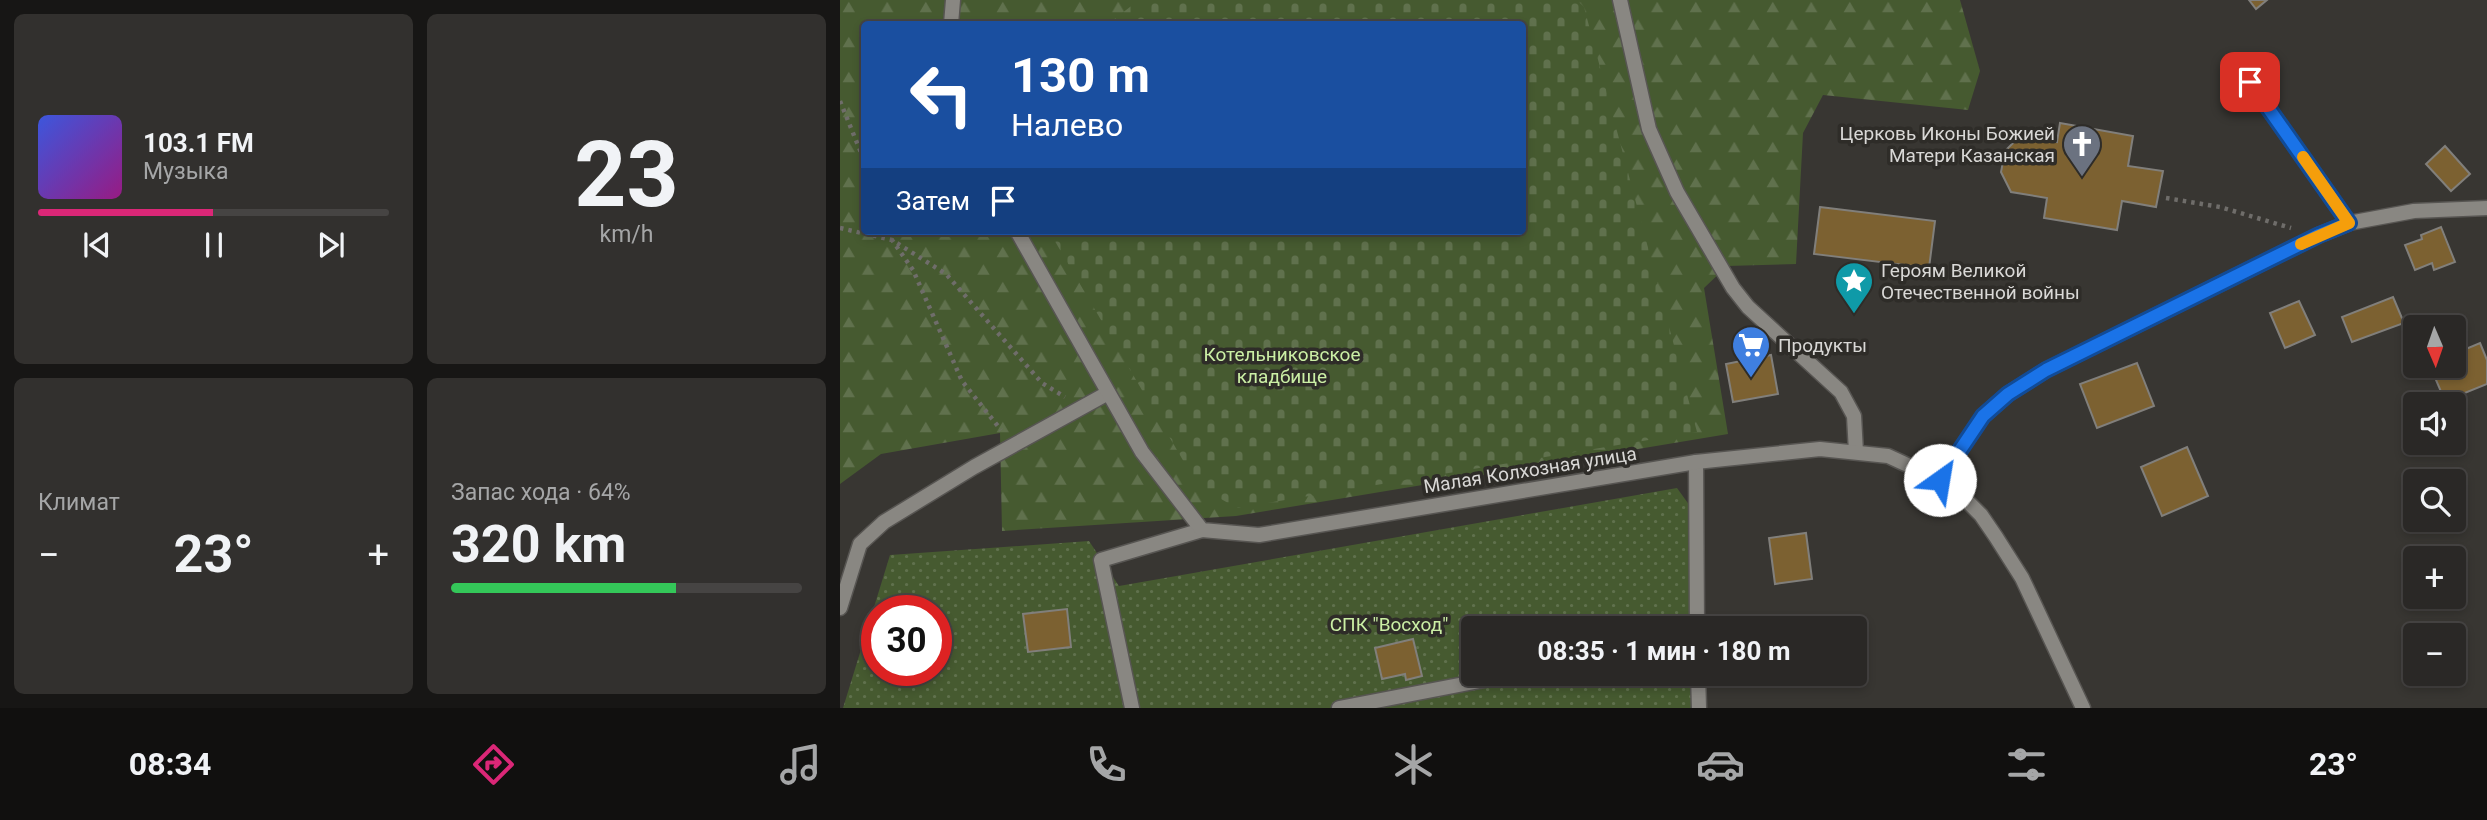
<!DOCTYPE html>
<html lang="ru">
<head>
<meta charset="utf-8">
<style>
  body { margin:0; font-family:Roboto,sans-serif; background:#32302e; color:#f1f3f6; height:100vh; display:flex; flex-direction:column; font-size:26px; white-space:nowrap }
  * { box-sizing:border-box; margin:0 }
  p { font-size:23px; color:#a5a6a7 }
  .icon { flex:none; width:38px; height:38px; fill:none; stroke:currentColor; stroke-width:2; stroke-linecap:round; stroke-linejoin:round }
  .map { position:relative; flex:1; overflow:hidden }
  .details { display:flex; flex-direction:column; gap:14px; padding:14px; background:#171615; width:840px }
  .details>* { flex:none }
  .guide { position:absolute; left:21px; top:21px; width:665px; height:214px; border-radius:7px; box-shadow:0 4px 10px #0003,0 0 0 2px #464443; background:#1a4fa0; color:#fff; overflow:hidden }
  .needle { width:46px; rotate:178deg }
  .buttons { position:absolute; left:1563px; top:315px; display:grid; gap:14px }
  .buttons a { display:grid; place-items:center; width:63px; height:63px; border-radius:7px; background:#2a2826; box-shadow:0 4px 10px #0003,0 0 0 2px #464443; font-size:35px }
  .speed { position:absolute; left:21px; top:595px; display:flex; gap:14px; font-size:35px; font-weight:700; text-align:center }
  .speed>* { display:grid; place-content:center; width:91px; height:91px; border-radius:50%; background:#2a2826; box-shadow:0 4px 10px #0003,0 0 0 2px #464443; line-height:1 }
  .speed .limit { border:10px solid #d22; background:#fff; color:#111 }
  .pin { position:absolute; display:grid; place-items:center; width:60px; height:60px; color:#fff; margin:-30px; border-radius:14px; box-shadow:0 4px 10px #0006 }
  .me { position:absolute; width:77px; margin:-38px; rotate:32deg; stroke-linejoin:round; filter:drop-shadow(0 0 5px #0008) }
  .turn { display:flex; align-items:center; gap:24px; height:147px; padding:0 35px; font-size:32px }
  .turn .icon { width:91px; height:91px; stroke-width:2.5 }
  .turn b { display:block; font-size:49px; line-height:60px }
  .then { display:flex; align-items:center; height:66px; padding:0 35px; background:#0003; gap:14px; font-size:26px }
  .big { font-size:52px; font-weight:700; line-height:1.1 }
  .details .card { flex:1; display:flex; flex-direction:column; justify-content:center; gap:10px; min-width:0; padding:0 24px; border-radius:10px; background:#32302e }
  .details .dial { align-items:center; gap:0 }
  .dial b { font-size:91px; line-height:1 }
  .song { display:flex; align-items:center; gap:21px }
  .cover { width:84px; height:84px; border-radius:10px; background:linear-gradient(135deg,hsl(230 70% 55%),hsl(310 70% 35%)) }
  .played { height:7px; border-radius:4px; background:linear-gradient(90deg,#db2777 50%,#464443 50%) }
  .keys { display:flex; justify-content:space-around; direction:ltr }
  .heat { display:flex; justify-content:space-between; align-items:center; font-size:38px; direction:ltr }
  .charge { height:10px; border-radius:5px; background:linear-gradient(90deg,#34c759 64%,#464443 0) }
  .details .tiles { flex:1; display:grid; gap:14px; grid-template-columns:repeat(2,1fr) }
  .trip { position:absolute; left:621px; top:616px; width:406px; height:70px; border-radius:7px; background:#2a2826; box-shadow:0 4px 10px #0003,0 0 0 2px #464443; font-weight:700; line-height:70px; text-align:center }
  .menu { display:flex; height:112px; justify-content:space-around; align-items:center; background:#11100f; color:#a5a6a7 }
  .menu .icon { width:49px; height:49px }
  .menu .active { color:#db2777 }
  .menu b { font-size:32px; color:#f1f3f6 }
  main { display:flex; flex:1; min-height:0 }
  .map>svg:first-child { display:block }
</style>
</head>
<body>
<main>
<section class="details">
<div class="tiles">
<div class="card">
<div class="song"><i class="cover"></i><div><b>103.1 FM</b><p>Музыка</p></div></div>
<div class="played"></div>
<div class="keys"><svg class="icon" aria-label="previous" viewBox="0 0 24 24"><path d="M18 5L8 12l10 7zM5 5v14"/></svg><svg class="icon" aria-label="pause" viewBox="0 0 24 24"><path d="M8 5v14M16 5v14"/></svg><svg class="icon" aria-label="next" viewBox="0 0 24 24"><path d="M6 5l10 7-10 7zM19 5v14"/></svg></div>
</div>
<div class="card dial"><b>23</b><p>km/h</p></div>
<div class="card"><p>Климат</p>
<div class="heat"><a>−</a><b class="big">23°</b><a>+</a></div>
</div>
<div class="card"><p>Запас хода · 64%</p><b class="big">320 km</b><div class="charge"></div></div>
</div>
</section>
<div class="map">
<svg width="1647" height="708" viewBox="0 0 1647 708">
  <defs>
    <pattern id="forest-firs" width="22" height="20" patternUnits="userSpaceOnUse" patternTransform="scale(1.75)"><rect width="22" height="20" fill="#465a30"/><path d="M5 1l3.5 6h-7zM16 11l3.5 6h-7z" fill="#60714d"/></pattern>
    <pattern id="cemetery-stones" width="16" height="16" patternUnits="userSpaceOnUse" patternTransform="scale(1.75)"><rect width="16" height="16" fill="#465a30"/><path d="M2 7V4a2 2 0 0 1 4 0v3zM10 15v-3a2 2 0 0 1 4 0v3z" fill="#60714d"/></pattern>
    <pattern id="park-dots" width="8" height="8" patternUnits="userSpaceOnUse" patternTransform="scale(1.75)"><rect width="8" height="8" fill="#465a30"/><path d="M2 2h.1M6 6h.1" fill="none" stroke="#60714d" stroke-width="1.8" stroke-linecap="round"/></pattern>
  </defs>
  <rect width="100%" height="100%" fill="#383632"/>
  <path fill="url(#forest-firs)" fill-rule="evenodd" d="M0 0H1120L1140 71 1128 110 983 95 963 133 956 264 887 266 864 288 888 434 396 516 162 531 160 433 41 454 0 484ZM24 24H682V231H24Z"/>
  <path fill="url(#cemetery-stones)" d="M299 0H737L744 7 857 432 397 508 358 486 209 231H682V24H268Z"/>
  <path fill="url(#park-dots)" fill-rule="evenodd" d="M837 488 850 506 852 628H634V674H853V708H3L50 555 249 541 279 586ZM37 611H96V670H37Z"/>
  <path fill="#7c6131" stroke="#817f7b" stroke-width="2" d="M1409 0H1427L1416 9Z
    M1220 123 1293 136 1288 166 1323 171 1316 207 1282 201 1277 230 1204 218 1207 198 1171 192 1161 172 1165 151 1180 136 1217 142Z
    M1605 146 1630 174 1611 191 1586 164Z
    M980 207 1095 221 1089 268 974 254Z
    M1601 227 1615 262 1594 270 1592 263 1575 270 1565 245 1582 239 1581 235Z
    M1553 297 1564 323 1512 342 1502 317Z
    M1459 301 1475 335 1445 348 1430 313Z
    M1640 343 1647 360V384L1605 401 1590 366H1614V354Z
    M931 355 938 394 893 402 886 364Z
    M1297 363 1314 406 1257 428 1240 384Z
    M1347 447 1368 496 1322 516 1301 467Z
    M966 533 972 579 935 584 929 538Z
    M227 609 231 647 188 652 183 614Z
    M573 639 582 676 566 680 565 674 542 679 535 648Z"/>
  <g fill="none" stroke-linecap="round" stroke-linejoin="round">
    <defs>
      <path id="service" d="M780 0 809 129 837 192 893 288 908 307 1001 392 1014 416 1016 452
        M1410 82 1509 223 1574 211 1647 208
        M0 608 20 544 44 522 134 467 268 393
        M292 708 261 560 362 530
        M499 708 676 674"/>
      <path id="minor" d="M856 462 857 628
        M1100 480 1143 416 1168 394 1206 370 1479 235 1509 223
        M858 674 859 708"/>
      <path id="tertiary" d="M111 24 113 0
        M177 231 302 452 362 530 419 535 856 462 980 449 1048 456 1100 480 1122 496 1141 515 1156 537 1182 578 1243 708"/>
    </defs>
    <use href="#service" stroke="#575552" stroke-width="17"/>
    <use href="#minor" stroke="#575552" stroke-width="17"/>
    <use href="#tertiary" stroke="#575552" stroke-width="17"/>
    <path stroke="#6f6d6a" stroke-width="4.5" stroke-dasharray="3.5 5" stroke-linecap="butt" d="M0 101 24 160
      M1326 198 1380 207 1451 228
      M0 228 52 240 106 274 202 383 225 397
      M49 231 52 240 73 270 122 381 161 430"/>
    <use href="#service" stroke="#898782" stroke-width="14"/>
    <use href="#minor" stroke="#898782" stroke-width="14"/>
    <use href="#tertiary" stroke="#898782" stroke-width="14"/>
  </g>
  <g fill="none" stroke-linecap="round" stroke-linejoin="round">
    <defs>
      <path id="route" d="M1100 480 1143 416 1168 394 1206 370 1479 235 1509 223 1410 82"/>
    </defs>
    <use href="#route" stroke="#114b97" stroke-width="18"/>
    <use href="#route" stroke="#1a73e8" stroke-width="12"/>
    <path stroke="#f59e0b" stroke-width="12" d="M1461 244 1509 223 1463 157"/>
  </g>
  <defs>
    <symbol id="church-pin" viewBox="-11 -11 22 30"><path d="M0 17L-7.5 6A9.5 9.5 0 1 1 7.5 6Z" fill="#6b7280" stroke="#2e2c28"/><path d="M-1.2-6h2.4v3.5h3.3v2.4h-3.3V6h-2.4V-.1h-3.3v-2.4h3.3Z" fill="#fff"/></symbol>
    <symbol id="sight-pin" viewBox="-11 -11 22 30"><path d="M0 17L-7.5 6A9.5 9.5 0 1 1 7.5 6Z" fill="#0f9aa8" stroke="#2e2c28"/><path d="M0-6L1.8-2.2L6-1.7L2.9 1.2L3.7 5.4L0 3.3L-3.7 5.4L-2.9 1.2L-6-1.7L-1.8-2.2Z" fill="#fff"/></symbol>
    <symbol id="supermarket-pin" viewBox="-11 -11 22 30"><path d="M0 17L-7.5 6A9.5 9.5 0 1 1 7.5 6Z" fill="#3f7fe0" stroke="#2e2c28"/><path d="M-6-5.5h2.5l.6 2H6L4.5 2H-2.5L-4.4-4H-6ZM-1.5 3.2a1.3 1.3 0 1 0 .1 0ZM3 3.2a1.3 1.3 0 1 0 .1 0Z" fill="#fff"/></symbol>
  </defs>
  <g fill-rule="evenodd">
    <use href="#church-pin" x="1220" y="122" width="44" height="60"/>
    <use href="#sight-pin" x="992" y="259" width="44" height="60"/>
    <use href="#supermarket-pin" x="889" y="323" width="44" height="60"/>
  </g>
  <g text-anchor="middle" dominant-baseline="central" stroke-width="7" stroke-linejoin="round" paint-order="stroke">
    <g font-size="19" fill="#d9d8d6" stroke="#2e2c28" text-anchor="start">
      <text x="1215" y="133" text-anchor="end">Церковь Иконы Божией<tspan x="1215" dy="22">Матери Казанская</tspan></text>
      <text x="1041" y="270">Героям Великой<tspan x="1041" dy="22">Отечественной войны</tspan></text>
      <text x="938" y="345">Продукты</text>
    </g>
    <g font-size="19" fill="#cbefa5" stroke="#2e2c28">
      <text x="442" y="354">Котельниковское<tspan x="442" dy="22">кладбище</tspan></text>
      <text x="549" y="624">СПК "Восход"</text>
    </g>
    <g font-size="19" fill="#d9d8d6" stroke="#2e2c28">
      <text transform="translate(690 470) rotate(-9)">Малая Колхозная улица</text>
    </g>
  </g>
</svg>
<div class="buttons">
<a><svg class="needle" viewBox="-14 -14 28 28"><path d="M0-13l5 13h-10z" fill="#e53935"/><path d="M0 13l5-13h-10z" fill="#a5a6a7"/></svg></a>
<a><svg class="icon" aria-label="sound" viewBox="0 0 24 24"><path d="M4 9h4l5-4v14l-5-4H4zM17 9q2 3 0 6"/></svg></a>
<a><svg class="icon" aria-label="search" viewBox="0 0 24 24"><circle cx="10" cy="10" r="6"/><path d="M15 15l6 6"/></svg></a>
<a>+</a>
<a>−</a>
</div>
<div class="speed"><div class="limit">30</div></div>
<div class="pin" style="left:1410px;top:82px;background:#d93025"><svg class="icon" aria-label="arrive" viewBox="0 0 24 24"><path d="M6 21V4h12l-3 4 3 4H6"/></svg></div>
<svg class="me" style="left:1100px;top:480px" viewBox="-20 -20 40 40"><circle r="19" fill="#fff"/><path d="M0-13L10 11 0 6-10 11z" fill="#1a73e8"/></svg>
<div class="trip">08:35 · 1 мин · 180 m</div>
<div class="guide">
<div class="turn"><svg class="icon" aria-label="left" viewBox="0 0 24 24"><path d="M17 20v-9H6M10 6l-5 5 5 5"/></svg><div><b>130 m</b>Налево</div></div>
<div class="then">Затем<svg class="icon" aria-label="arrive" viewBox="0 0 24 24"><path d="M6 21V4h12l-3 4 3 4H6"/></svg></div>
</div>
</div>
</main>
<nav class="menu">
<b>08:34</b>
<svg class="icon active" aria-label="directions" viewBox="0 0 24 24"><path d="M12 3l9 9-9 9-9-9zM9 14v-3h6M13 9l2 2-2 2"/></svg>
<svg class="icon" aria-label="music" viewBox="0 0 24 24"><path d="M9 18V5l10-2v13"/><circle cx="6" cy="18" r="3"/><circle cx="16" cy="16" r="3"/></svg>
<svg class="icon" aria-label="phone" viewBox="0 0 24 24"><path d="M5 4h4l2 5-3 2q2 4 5 5l2-3 5 2v4C11 20 4 13 5 4z"/></svg>
<svg class="icon" aria-label="climate" viewBox="0 0 24 24"><path d="M12 3v18M4 7l16 10M4 17L20 7"/></svg>
<svg class="icon" aria-label="car" viewBox="0 0 24 24"><path d="M5 17H2v-5l4-1 3-4h7l3 4 3 1v5h-3M9 17h6M6 11h13"/><circle cx="7" cy="17" r="2"/><circle cx="17" cy="17" r="2"/></svg>
<svg class="icon" aria-label="filters" viewBox="0 0 24 24"><path d="M4 7h16M4 17h16"/><circle cx="9" cy="7" r="2"/><circle cx="15" cy="17" r="2"/></svg>
<b>23°</b>
</nav>
</body>
</html>
